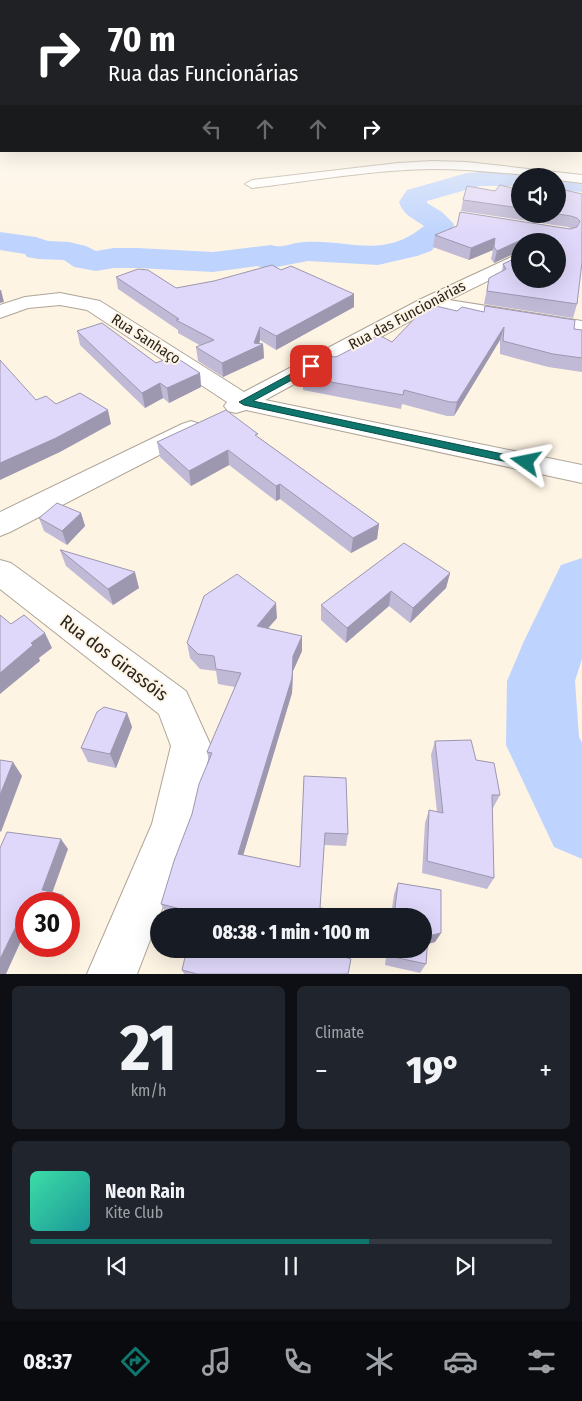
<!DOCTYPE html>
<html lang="en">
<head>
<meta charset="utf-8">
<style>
  body { margin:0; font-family:"Fira Sans Condensed",sans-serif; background:#20242c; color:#f1f3f6; height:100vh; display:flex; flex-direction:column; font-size:19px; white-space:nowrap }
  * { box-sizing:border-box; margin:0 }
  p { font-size:16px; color:#9ea1a6 }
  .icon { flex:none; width:28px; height:28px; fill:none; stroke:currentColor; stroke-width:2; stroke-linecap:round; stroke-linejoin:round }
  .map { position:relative; height:974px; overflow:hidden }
  .panel { display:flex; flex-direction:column; gap:12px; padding:12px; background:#0d0f14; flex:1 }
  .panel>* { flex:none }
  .hud { position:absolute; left:0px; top:0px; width:582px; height:152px; box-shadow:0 5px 20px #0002; background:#202124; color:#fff; overflow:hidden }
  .tools { position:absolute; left:511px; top:168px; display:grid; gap:10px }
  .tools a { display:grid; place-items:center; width:55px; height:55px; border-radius:50%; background:#171b24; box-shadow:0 5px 20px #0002; font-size:25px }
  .speed { position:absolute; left:15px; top:892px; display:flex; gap:10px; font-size:25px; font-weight:700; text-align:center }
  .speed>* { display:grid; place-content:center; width:65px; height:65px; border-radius:50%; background:#171b24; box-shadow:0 5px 20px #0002; line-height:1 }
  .speed .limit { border:8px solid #d22; background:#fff; color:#111 }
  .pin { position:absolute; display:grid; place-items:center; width:42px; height:42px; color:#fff; margin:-21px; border-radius:10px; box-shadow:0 2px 8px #0006 }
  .me { position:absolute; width:55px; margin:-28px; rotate:282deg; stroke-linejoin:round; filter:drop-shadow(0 0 4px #0008) }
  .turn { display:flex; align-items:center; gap:18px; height:105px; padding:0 25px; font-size:22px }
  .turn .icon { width:65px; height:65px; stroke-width:2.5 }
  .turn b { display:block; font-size:35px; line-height:42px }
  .lanes { display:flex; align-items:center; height:48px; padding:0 25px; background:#0003; justify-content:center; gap:25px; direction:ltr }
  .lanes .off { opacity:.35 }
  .big { font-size:38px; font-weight:800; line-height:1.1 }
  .panel .card { flex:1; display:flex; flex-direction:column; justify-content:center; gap:8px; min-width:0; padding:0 18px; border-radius:8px; background:#20242c }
  .panel .dial { align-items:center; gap:0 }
  .dial b { font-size:65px; line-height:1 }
  .song { display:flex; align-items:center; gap:15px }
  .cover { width:60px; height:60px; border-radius:8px; background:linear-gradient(135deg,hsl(160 70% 55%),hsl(180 70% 35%)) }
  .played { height:5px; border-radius:2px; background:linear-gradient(90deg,#0f766e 65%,#363941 65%) }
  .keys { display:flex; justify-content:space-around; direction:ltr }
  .heat { display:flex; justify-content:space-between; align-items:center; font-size:28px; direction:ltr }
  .panel .tiles { flex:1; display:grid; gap:12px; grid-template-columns:1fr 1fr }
  .card:last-child { grid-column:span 2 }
  .trip { position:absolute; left:150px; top:908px; width:282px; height:50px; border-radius:25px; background:#171b24; box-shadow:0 5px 20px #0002; font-weight:800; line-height:50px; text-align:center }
  .tab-bar { display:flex; height:80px; justify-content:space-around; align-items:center; background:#090b0e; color:#9ea1a6 }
  .tab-bar .icon { width:35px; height:35px }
  .tab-bar .active { color:#0f766e }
  .tab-bar b { font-size:22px; color:#f1f3f6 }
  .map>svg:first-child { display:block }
</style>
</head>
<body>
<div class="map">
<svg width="582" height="974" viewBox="0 0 582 974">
  <rect width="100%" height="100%" fill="#fef4e4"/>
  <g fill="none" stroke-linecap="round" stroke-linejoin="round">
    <path fill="#bed4fe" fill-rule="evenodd" d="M506 170 529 173 531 176H520V186H480L427 201V203L442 212 454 224 453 229 431 251 417 256 378 265 308 261 266 269 257 266 213 272 137 268H114L96 271 74 267 64 260 38 259 27 257 25 254 0 250V232L36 237 48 241 69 242 86 246 96 251 114 248H137L213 252 271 245C284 249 292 242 305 242 351 239 382 260 424 226 413 218 403 215 399 202L407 190 467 173Z
      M558 174 582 176V192L558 190V176H550Z
      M582 558V659L575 681 579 737 582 743V859L554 847 506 745 507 681 524 641 561 565Z"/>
    <defs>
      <path id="minor" d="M432 161 467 162 582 175V183L558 180V176C515 176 473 168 431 169 372 170 311 181 252 188L245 184 252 180 398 163Z
        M520 253V265L449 300 582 321V333L432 309 265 400 582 465V483L246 410 236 413 228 411 224 406 227 402 87 310 60 305 28 308 0 318V305L25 297 60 293 100 301 244 392 421 299Z
        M191 421 200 424 203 429 200 434 10 532 0 536V512L182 424Z
        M0 560 11 563 186 691 211 746 194 826 137 974H87L152 824 171 746 159 714 0 589Z"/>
    </defs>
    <use href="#minor" stroke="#afa597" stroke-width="2"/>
    <use href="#minor" fill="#fff" fill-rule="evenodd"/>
  </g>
  <path fill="#c1bad7" d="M520 190V214H558L582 194 577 304 573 318 484 304 489 278 502 272 503 264 558 241H520V251L494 263 491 259 493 250 469 260 433 247 435 235 457 226 572 229 568 227 461 211 463 200 495 191Z
    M116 277 176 288 354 307 276 350 260 340 259 344H263L264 358 223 377 198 361 196 347 201 346 178 333V330L118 289Z
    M457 311 483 312 582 330V372L548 367 500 354V340L454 416H447L402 404 401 409 303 390V377L336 357 392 342Z
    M77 331 156 363 200 373 201 387 169 403 163 398 145 408 80 345Z
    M258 437 379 524 377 539 351 553 280 499 276 501 229 465 191 486 160 457 157 442Z
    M81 513 85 526 67 545 44 531 39 518Z
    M60 550 139 588 113 605 66 566Z
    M450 573 446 588 410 623 389 606 346 643 321 620V605Z
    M277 618 268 628 302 651 293 671 292 693 243 855 300 867 304 776 348 834 346 846 324 845 320 908 343 916H174L166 914 161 904 192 814 209 761 207 752 235 687 218 684 216 671 200 669 190 658 187 643Z
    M127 713 132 727 116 768 88 762 81 748Z
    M435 741 476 760 500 795 493 808H492L494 878 487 889 422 873 425 823 429 810 437 812 431 755Z
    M398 883 441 890V933L435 942 427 944 426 964 420 973 385 965 387 949H424V916H391L394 894Z
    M341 956 348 974H184L182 970Z"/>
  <path fill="#9d97af" d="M495 238 493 250 469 260 471 248Z
    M523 239V241H520V251L494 263 497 251Z
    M0 290H1L4 302 0 303Z
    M354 294V307L276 350V336Z
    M260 327V340L258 347 263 344 264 358 223 377 222 363 254 343Z
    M504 327 500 340 454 416 457 402Z
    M200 373 201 387 169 403 167 388Z
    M160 383 163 398 145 408 142 393Z
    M108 410 111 424 60 452 0 480V463Z
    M228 450 229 465 191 486 189 471Z
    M280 484V499L276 501V486Z
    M81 513 85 526 67 545 62 531Z
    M379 524 377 539 351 553 353 538Z
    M135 572 139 588 113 605 108 589Z
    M450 573 446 588 410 623 413 608Z
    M391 591 389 606 346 643 347 628Z
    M276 603 277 618 257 641V626Z
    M45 633 52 648 39 658 40 661 0 694V673L31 643Z
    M302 636V651L293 671 292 693 240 866 238 854 293 656Z
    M127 713 132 727 116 768 110 754Z
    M13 762 22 776 1 832 0 831V795Z
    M61 839 68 849 50 899 42 890Z
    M63 895 70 904 69 908V904H60Z
    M23 912 26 916V930L6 974H0V959Z
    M441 933 435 942 424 945 428 936Z"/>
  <path fill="#e0d8fa" stroke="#9d97af" d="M500 185 520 190V208L463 200 467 186 495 191Z
    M560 189 582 194V262L577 304 487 291 489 278 506 269 503 264 520 256V279H558V241H523V239L497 251 494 247 495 238 471 248 435 235 457 226 460 212 570 229 577 227 580 221 577 218 571 216 558 214V191Z
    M272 265 281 270 291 266 354 294 276 336 260 327 254 343 263 344 222 363 196 347 214 340 176 320 179 319 116 277 138 269 148 270 176 288 214 281Z
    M436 306 457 311 462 307 484 312 485 306 575 320 574 329 582 330V358L553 354 503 341 504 327 457 402H450L404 390 403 395 303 377 308 366 327 356 336 357 379 335 392 342 417 316Z
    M102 323 156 363 174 356 200 373 167 388 160 383 142 393 77 331Z
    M0 360 36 400 46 396 56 404 80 393 108 410 56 438 0 463Z
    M226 410 258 434 255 435 379 524 353 538 280 484 276 486 228 450 189 471 157 442Z
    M57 503 81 513 62 531 39 518Z
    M404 543 450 573 413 608 391 591 347 628 321 605Z
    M60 550H61L135 572 108 589Z
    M237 574 276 603 257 626 302 636 293 656 292 678 238 854 300 867 304 776 346 778 348 834 325 833 320 908 343 911V916H195L196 913 161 904 174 861 192 814 199 784 212 753 207 752 241 673 216 669 214 656 198 654 187 643 204 596Z
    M0 615 11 624 24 615 45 633 31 643 33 645 0 673Z
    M104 707 127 713 110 754 81 748 97 712Z
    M471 740 476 760 494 763 500 795H492L494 878 427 861 429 810 443 813 435 741Z
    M0 760 13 762 0 795Z
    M7 832 61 839 42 890 63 895 60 904H26V912H23L0 959V848Z
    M398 883 441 890V933L428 936 426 964 389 956 390 949H424V916H394Z
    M187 949H342L341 956 351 959 348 974H197L182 970Z"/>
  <linearGradient id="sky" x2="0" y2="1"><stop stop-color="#97c1f1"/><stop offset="0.42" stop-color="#fffaf3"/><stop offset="1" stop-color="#fffaf3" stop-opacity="0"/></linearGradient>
  <rect width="582" height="236" fill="url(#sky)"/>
  <path fill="#0f766e" stroke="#0a4d48" d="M311 363 314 364V368L253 401 526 459 531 462 526 466 244 405 239 402Z"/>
  <g text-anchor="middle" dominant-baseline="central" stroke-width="4" stroke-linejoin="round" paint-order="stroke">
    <g font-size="15" fill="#29251f" stroke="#fef4e4">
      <text transform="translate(407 315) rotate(-28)">Rua das Funcionárias</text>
      <text transform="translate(146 339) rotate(33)">Rua Sanhaço</text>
    </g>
    <g font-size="18" fill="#29251f" stroke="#fef4e4">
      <text transform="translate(114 658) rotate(37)">Rua dos Girassóis</text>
    </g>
  </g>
</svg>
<div class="tools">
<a><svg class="icon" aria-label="sound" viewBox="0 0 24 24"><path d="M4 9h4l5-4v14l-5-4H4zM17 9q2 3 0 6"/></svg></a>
<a><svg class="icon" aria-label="search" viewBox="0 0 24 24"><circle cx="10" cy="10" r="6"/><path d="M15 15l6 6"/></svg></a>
</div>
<div class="speed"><div class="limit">30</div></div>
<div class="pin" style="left:311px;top:366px;background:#d93025"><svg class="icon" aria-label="arrive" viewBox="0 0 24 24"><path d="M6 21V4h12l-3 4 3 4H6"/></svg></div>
<svg class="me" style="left:526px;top:462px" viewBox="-20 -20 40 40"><path d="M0-17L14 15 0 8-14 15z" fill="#0f766e" stroke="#fff" stroke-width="4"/></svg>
<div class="trip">08:38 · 1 min · 100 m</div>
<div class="hud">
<div class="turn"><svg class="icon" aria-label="right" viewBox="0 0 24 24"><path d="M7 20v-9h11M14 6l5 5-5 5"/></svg><div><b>70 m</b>Rua das Funcionárias</div></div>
<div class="lanes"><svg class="icon off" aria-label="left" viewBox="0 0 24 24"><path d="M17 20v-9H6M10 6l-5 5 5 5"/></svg><svg class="icon off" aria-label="ahead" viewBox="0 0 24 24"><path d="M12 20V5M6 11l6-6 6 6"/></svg><svg class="icon off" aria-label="ahead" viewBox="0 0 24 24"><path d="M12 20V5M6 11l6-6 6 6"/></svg><svg class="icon" aria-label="right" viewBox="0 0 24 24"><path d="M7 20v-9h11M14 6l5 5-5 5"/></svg></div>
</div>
</div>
<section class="panel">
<div class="tiles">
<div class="card dial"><b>21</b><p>km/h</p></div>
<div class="card"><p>Climate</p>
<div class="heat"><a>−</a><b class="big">19°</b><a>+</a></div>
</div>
<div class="card">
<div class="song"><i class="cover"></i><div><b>Neon Rain</b><p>Kite Club</p></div></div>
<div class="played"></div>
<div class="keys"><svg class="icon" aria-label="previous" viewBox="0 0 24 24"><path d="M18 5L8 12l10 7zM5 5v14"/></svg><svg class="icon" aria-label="pause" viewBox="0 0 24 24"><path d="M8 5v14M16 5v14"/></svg><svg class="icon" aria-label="next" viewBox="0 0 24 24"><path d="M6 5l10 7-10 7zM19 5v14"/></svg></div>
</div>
</div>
</section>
<nav class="tab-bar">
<b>08:37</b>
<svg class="icon active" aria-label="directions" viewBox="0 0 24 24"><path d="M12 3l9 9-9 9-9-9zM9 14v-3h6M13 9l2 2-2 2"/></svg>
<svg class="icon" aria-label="music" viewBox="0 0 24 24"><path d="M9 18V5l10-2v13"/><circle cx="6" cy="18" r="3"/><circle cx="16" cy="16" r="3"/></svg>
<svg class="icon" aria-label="phone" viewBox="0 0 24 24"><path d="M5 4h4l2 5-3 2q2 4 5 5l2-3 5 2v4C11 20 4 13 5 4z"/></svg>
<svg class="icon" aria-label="climate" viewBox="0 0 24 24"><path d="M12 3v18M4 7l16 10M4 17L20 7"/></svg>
<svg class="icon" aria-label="car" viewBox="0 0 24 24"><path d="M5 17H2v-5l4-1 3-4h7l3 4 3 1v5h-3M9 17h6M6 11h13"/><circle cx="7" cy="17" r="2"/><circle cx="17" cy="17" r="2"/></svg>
<svg class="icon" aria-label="filters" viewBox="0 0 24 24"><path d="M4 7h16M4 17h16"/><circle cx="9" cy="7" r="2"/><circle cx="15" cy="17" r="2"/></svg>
</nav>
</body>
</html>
